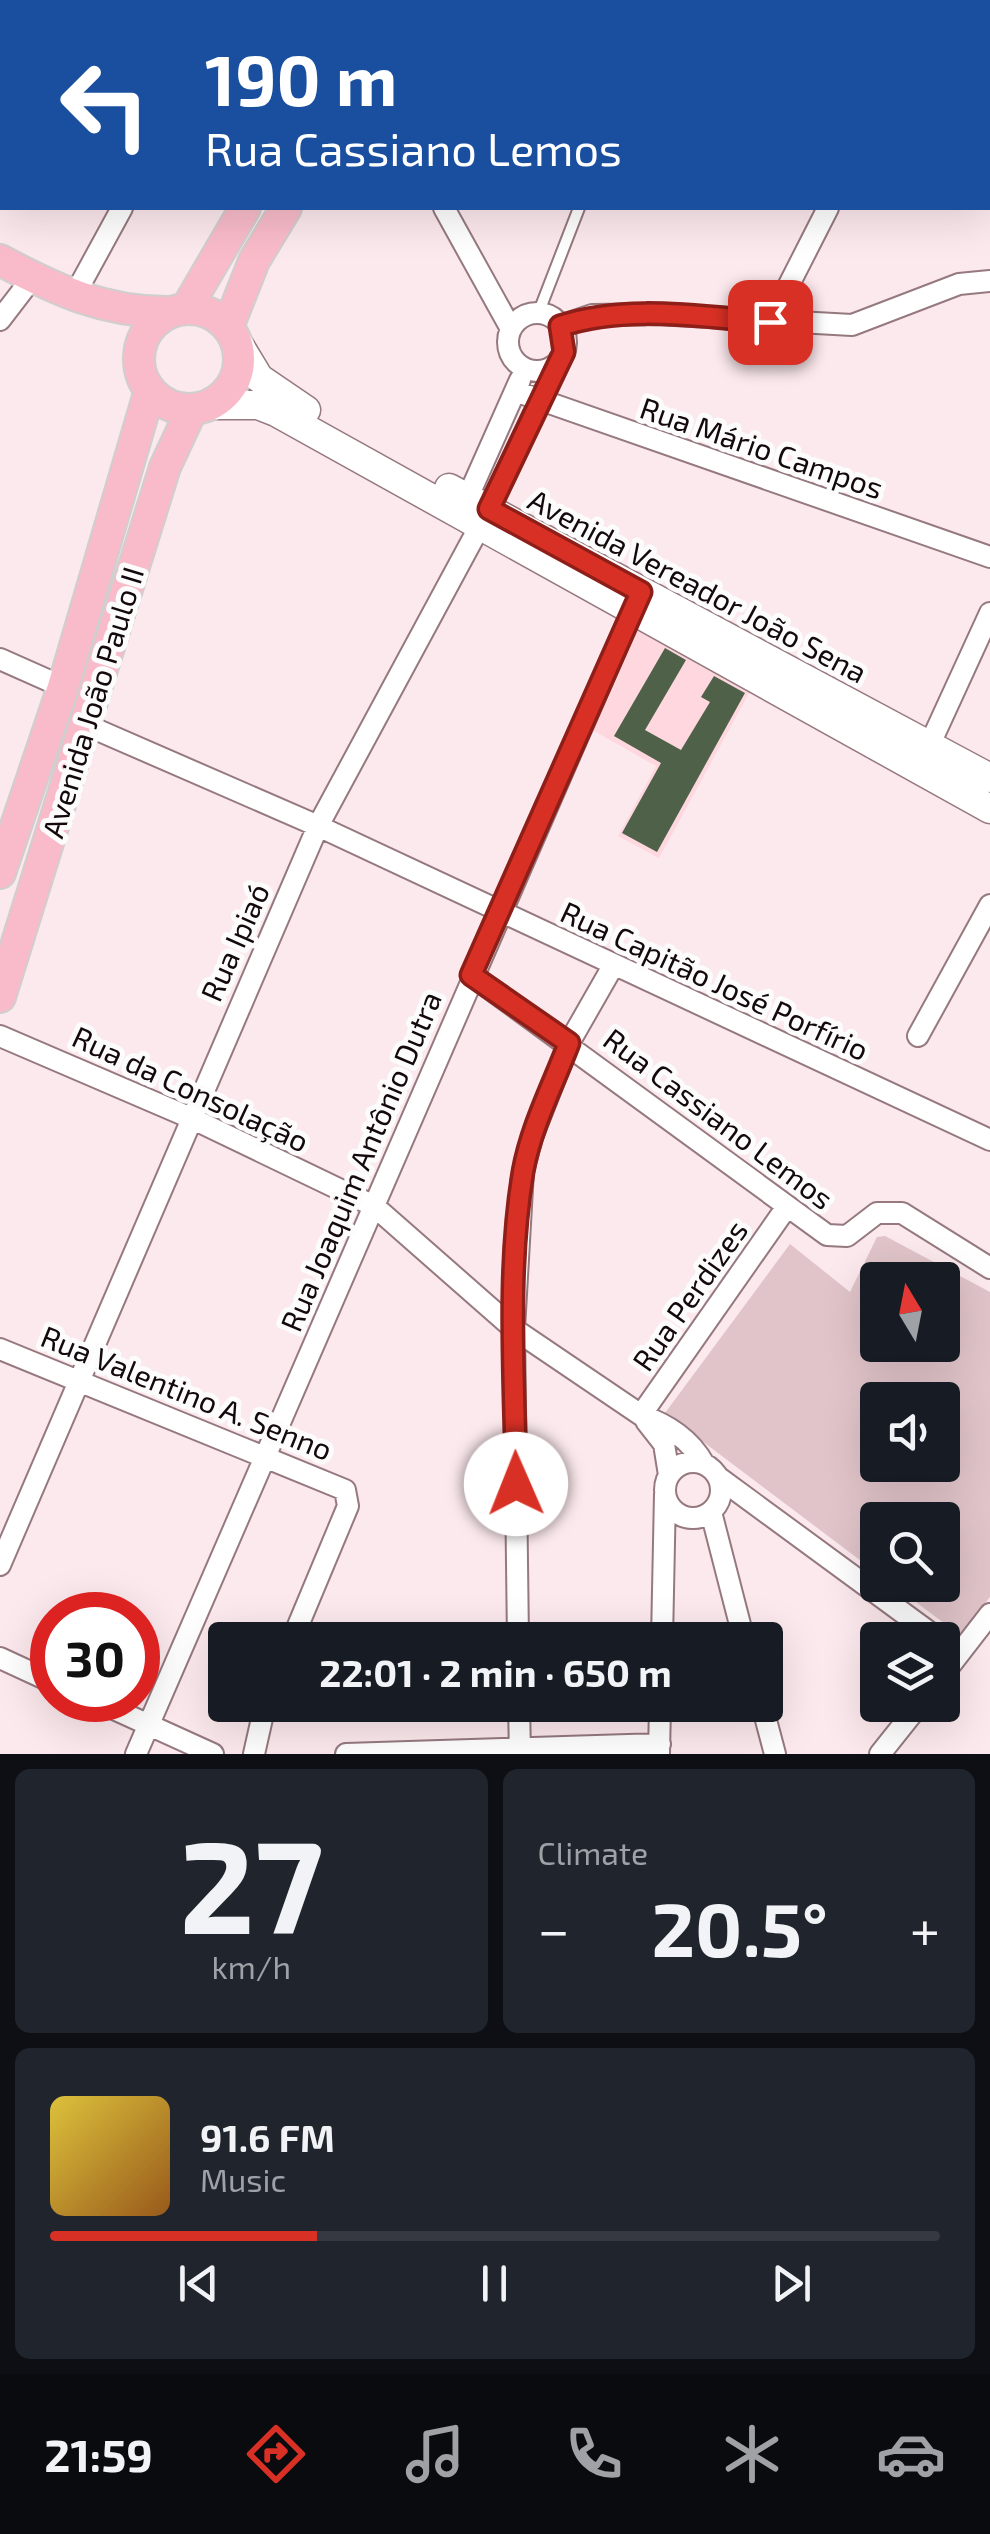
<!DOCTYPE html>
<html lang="en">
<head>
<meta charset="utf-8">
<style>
  body { margin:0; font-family:"Exo 2",sans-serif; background:#20242c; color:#f1f3f6; height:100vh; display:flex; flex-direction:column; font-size:38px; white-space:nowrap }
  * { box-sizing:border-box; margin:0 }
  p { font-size:32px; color:#9ea1a6 }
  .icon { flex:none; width:55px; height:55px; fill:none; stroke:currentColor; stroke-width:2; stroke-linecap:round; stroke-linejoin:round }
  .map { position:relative; height:1754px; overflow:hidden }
  .drawer { display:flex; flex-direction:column; gap:15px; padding:15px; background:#0d0f14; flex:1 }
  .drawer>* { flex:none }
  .guide { position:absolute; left:0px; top:0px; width:990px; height:210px; box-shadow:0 10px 40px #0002; background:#1a4fa0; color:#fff; overflow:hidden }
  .needle { width:65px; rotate:350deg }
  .buttons { position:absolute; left:860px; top:1262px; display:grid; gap:20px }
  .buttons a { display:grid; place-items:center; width:100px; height:100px; border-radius:10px; background:#171b24; box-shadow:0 10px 40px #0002; font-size:50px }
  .speed { position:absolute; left:30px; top:1592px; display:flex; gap:20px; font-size:50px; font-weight:700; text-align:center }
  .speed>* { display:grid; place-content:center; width:130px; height:130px; border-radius:50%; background:#171b24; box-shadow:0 10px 40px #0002; line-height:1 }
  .speed .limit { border:15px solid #d22; background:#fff; color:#111 }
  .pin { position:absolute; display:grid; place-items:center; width:85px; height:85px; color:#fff; margin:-42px; border-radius:20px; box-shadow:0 5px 15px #0006 }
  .me { position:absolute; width:110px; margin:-55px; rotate:359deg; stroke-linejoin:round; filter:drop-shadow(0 0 8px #0008) }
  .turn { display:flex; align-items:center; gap:35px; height:210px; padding:0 40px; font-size:45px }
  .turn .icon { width:130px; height:130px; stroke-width:2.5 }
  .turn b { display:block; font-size:70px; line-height:85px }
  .big { font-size:75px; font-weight:700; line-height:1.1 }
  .drawer .card { flex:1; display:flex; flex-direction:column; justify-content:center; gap:15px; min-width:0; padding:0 35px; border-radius:15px; background:#20242c }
  .drawer .dial { align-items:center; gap:0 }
  .dial b { font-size:130px; line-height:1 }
  .song { display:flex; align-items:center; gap:30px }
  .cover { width:120px; height:120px; border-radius:15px; background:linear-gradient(135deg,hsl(50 70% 55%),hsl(30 70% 35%)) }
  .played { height:10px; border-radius:5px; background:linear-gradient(90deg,#d93025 30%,#363941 30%) }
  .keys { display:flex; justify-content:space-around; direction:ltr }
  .heat { display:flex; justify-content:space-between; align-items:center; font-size:55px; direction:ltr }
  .drawer .tiles { flex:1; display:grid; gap:15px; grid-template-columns:1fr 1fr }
  .card:last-child { grid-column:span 2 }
  .trip { position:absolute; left:208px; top:1622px; width:575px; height:100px; border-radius:10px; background:#171b24; box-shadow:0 10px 40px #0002; font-weight:700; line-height:100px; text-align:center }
  .tab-bar { display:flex; height:160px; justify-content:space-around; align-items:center; background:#090b0e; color:#9ea1a6 }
  .tab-bar .icon { width:70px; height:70px }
  .tab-bar .selected { color:#d93025 }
  .tab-bar b { font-size:45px; color:#f1f3f6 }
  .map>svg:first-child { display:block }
</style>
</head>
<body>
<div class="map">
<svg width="990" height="1754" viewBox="0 0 990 1754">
  <rect width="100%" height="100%" fill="#fce9ed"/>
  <path fill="#fed7df" d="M634 628 750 691 659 858 618 836 656 766 587 727Z"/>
  <path fill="#e0c4c9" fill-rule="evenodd" d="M885 1236 990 1292V1597L960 1635 893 1585H942V1520H878L877 1573 665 1413 790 1244 850 1292 877 1237ZM878 1280H942V1345H878ZM878 1400H942V1465H878Z"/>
  <path fill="#4f6249" d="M665 648 686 660 645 730 681 750 710 702 701 697 714 676 745 693 657 852 622 833 661 763 614 736Z"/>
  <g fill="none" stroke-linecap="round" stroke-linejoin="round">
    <defs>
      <path id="lane" d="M65 2V0
        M587 2 590 0
        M758 2 760 0
        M538 314 579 208"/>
      <path id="street" d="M810 0 813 2
        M200 2 201 0
        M932 2 934 0
        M988 111 990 112
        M444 208 511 329
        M74 296 122 208
        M508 342a29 29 0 1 1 58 0a29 29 0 1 1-58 0Z
        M0 320 33 277
        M770 322 828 208
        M560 326 592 315 656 314 852 325 959 284 990 281
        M515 391 990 557
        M463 508 520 380
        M0 659 63 687
        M86 725 318 826 990 1140
        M929 746 990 613
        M471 975 827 1235 847 1236 877 1213H902L990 1268
        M0 1036 191 1118 374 1206 514 1329 641 1415C668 1425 690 1439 704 1464
        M918 1036 990 905
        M0 1349 345 1490 348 1506 292 1640
        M641 1415 786 1208
        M646 1421 664 1444 669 1475
        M665 1490a28 28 0 1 1 56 0a28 28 0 1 1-56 0Z
        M718 1477 940 1640
        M711 1512 744 1640
        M0 1565 318 826 489 509 559 360
        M518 1640 514 1329 523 1171 532 1137 569 1043 613 966
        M662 1640 665 1494
        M0 1658 52 1682
        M942 1676 990 1614
        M94 1700 213 1754
        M519 1705 520 1754
        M762 1705 775 1754
        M136 1754 638 598
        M254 1754 265 1705
        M346 1754 660 1744
        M659 1754 660 1705
        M880 1754 919 1705"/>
      <path id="secondary" d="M346 0 347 2
        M236 340 259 378 306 410
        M208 405H258L276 412 990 809
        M449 488 990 778"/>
      <path id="primary" d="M365 2 366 0
        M407 2 408 0
        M0 260C56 290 105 313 170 312
        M186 309 245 208
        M139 359a50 50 0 1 1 100 0a50 50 0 1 1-100 0Z
        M228 327 254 261 286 208
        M0 873 63 687 150 390
        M0 997 165 467 192 409"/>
    </defs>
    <use href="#lane" stroke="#95797f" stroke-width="14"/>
    <use href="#street" stroke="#95797f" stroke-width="24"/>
    <use href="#secondary" stroke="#95797f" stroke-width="31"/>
    <use href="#primary" stroke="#d0cece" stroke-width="34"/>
    <use href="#lane" stroke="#fff" stroke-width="10"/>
    <use href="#street" stroke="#fff" stroke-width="20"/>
    <use href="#secondary" stroke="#fff" stroke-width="28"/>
    <use href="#primary" stroke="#f9bbca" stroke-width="30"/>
  </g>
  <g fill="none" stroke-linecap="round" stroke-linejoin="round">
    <defs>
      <path id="route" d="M516 1484C515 1382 506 1274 523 1172 531 1127 553 1085 569 1043L471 975 641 592 489 509 564 352 560 326C627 304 701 317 770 322"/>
    </defs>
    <use href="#route" stroke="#8d1f18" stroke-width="25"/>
    <use href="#route" stroke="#d93025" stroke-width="18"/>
  </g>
  <g text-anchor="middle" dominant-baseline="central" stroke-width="10" stroke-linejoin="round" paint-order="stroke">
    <g font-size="30" fill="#13090c" stroke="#fcfcfc">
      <text transform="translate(762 447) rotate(19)">Rua Mário Campos</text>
      <text transform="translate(698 585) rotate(28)">Avenida Vereador João Sena</text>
      <text transform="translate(92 702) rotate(-73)">Avenida João Paulo II</text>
      <text transform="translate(234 942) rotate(-66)">Rua Ipiaó</text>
      <text transform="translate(715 980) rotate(25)">Rua Capitão José Porfírio</text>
      <text transform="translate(191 1088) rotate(25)">Rua da Consolação</text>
      <text transform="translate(719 1118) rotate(37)">Rua Cassiano Lemos</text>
      <text transform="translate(360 1161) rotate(-67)">Rua Joaquim Antônio Dutra</text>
      <text transform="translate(689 1295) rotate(-55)">Rua Perdizes</text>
      <text transform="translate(187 1392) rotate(22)">Rua Valentino A. Senno</text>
    </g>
  </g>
</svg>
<div class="buttons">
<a><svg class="needle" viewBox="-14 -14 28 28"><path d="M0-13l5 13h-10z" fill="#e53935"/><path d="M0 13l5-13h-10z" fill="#9ea1a6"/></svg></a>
<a><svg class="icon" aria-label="sound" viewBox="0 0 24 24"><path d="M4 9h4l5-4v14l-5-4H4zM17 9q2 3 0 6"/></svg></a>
<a><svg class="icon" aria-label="search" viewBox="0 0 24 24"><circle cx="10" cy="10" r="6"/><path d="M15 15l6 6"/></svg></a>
<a><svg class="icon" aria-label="layers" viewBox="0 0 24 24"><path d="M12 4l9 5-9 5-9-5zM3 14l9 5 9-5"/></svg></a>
</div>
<div class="speed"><div class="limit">30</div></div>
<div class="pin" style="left:770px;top:322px;background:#d93025"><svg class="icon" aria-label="arrive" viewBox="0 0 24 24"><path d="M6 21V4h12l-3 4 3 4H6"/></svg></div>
<svg class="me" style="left:516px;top:1484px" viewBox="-20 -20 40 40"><circle r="19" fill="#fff"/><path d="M0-13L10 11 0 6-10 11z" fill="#d93025"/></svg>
<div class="trip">22:01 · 2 min · 650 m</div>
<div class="guide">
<div class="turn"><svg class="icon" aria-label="left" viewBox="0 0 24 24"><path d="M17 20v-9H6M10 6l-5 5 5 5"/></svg><div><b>190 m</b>Rua Cassiano Lemos</div></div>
</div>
</div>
<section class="drawer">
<div class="tiles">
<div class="card dial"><b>27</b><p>km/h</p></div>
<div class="card"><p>Climate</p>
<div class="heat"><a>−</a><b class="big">20.5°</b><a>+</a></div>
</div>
<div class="card">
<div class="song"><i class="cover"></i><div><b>91.6 FM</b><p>Music</p></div></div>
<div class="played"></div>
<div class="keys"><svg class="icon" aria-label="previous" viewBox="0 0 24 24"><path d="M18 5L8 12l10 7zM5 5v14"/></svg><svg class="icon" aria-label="pause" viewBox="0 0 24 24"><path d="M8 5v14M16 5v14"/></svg><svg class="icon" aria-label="next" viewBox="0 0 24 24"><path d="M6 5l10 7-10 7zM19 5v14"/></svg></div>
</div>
</div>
</section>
<nav class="tab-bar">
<b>21:59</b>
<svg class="icon selected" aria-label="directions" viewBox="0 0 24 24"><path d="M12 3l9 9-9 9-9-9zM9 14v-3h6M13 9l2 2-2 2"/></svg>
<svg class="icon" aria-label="music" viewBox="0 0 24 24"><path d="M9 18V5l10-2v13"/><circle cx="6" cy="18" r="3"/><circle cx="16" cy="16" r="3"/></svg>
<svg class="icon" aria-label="phone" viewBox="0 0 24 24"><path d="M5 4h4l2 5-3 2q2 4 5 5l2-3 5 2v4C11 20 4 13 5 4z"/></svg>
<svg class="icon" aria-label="climate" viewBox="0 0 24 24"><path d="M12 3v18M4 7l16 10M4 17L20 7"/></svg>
<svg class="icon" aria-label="car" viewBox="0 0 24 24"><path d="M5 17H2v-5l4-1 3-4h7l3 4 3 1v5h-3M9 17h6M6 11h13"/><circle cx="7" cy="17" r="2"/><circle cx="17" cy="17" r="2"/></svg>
</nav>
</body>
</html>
